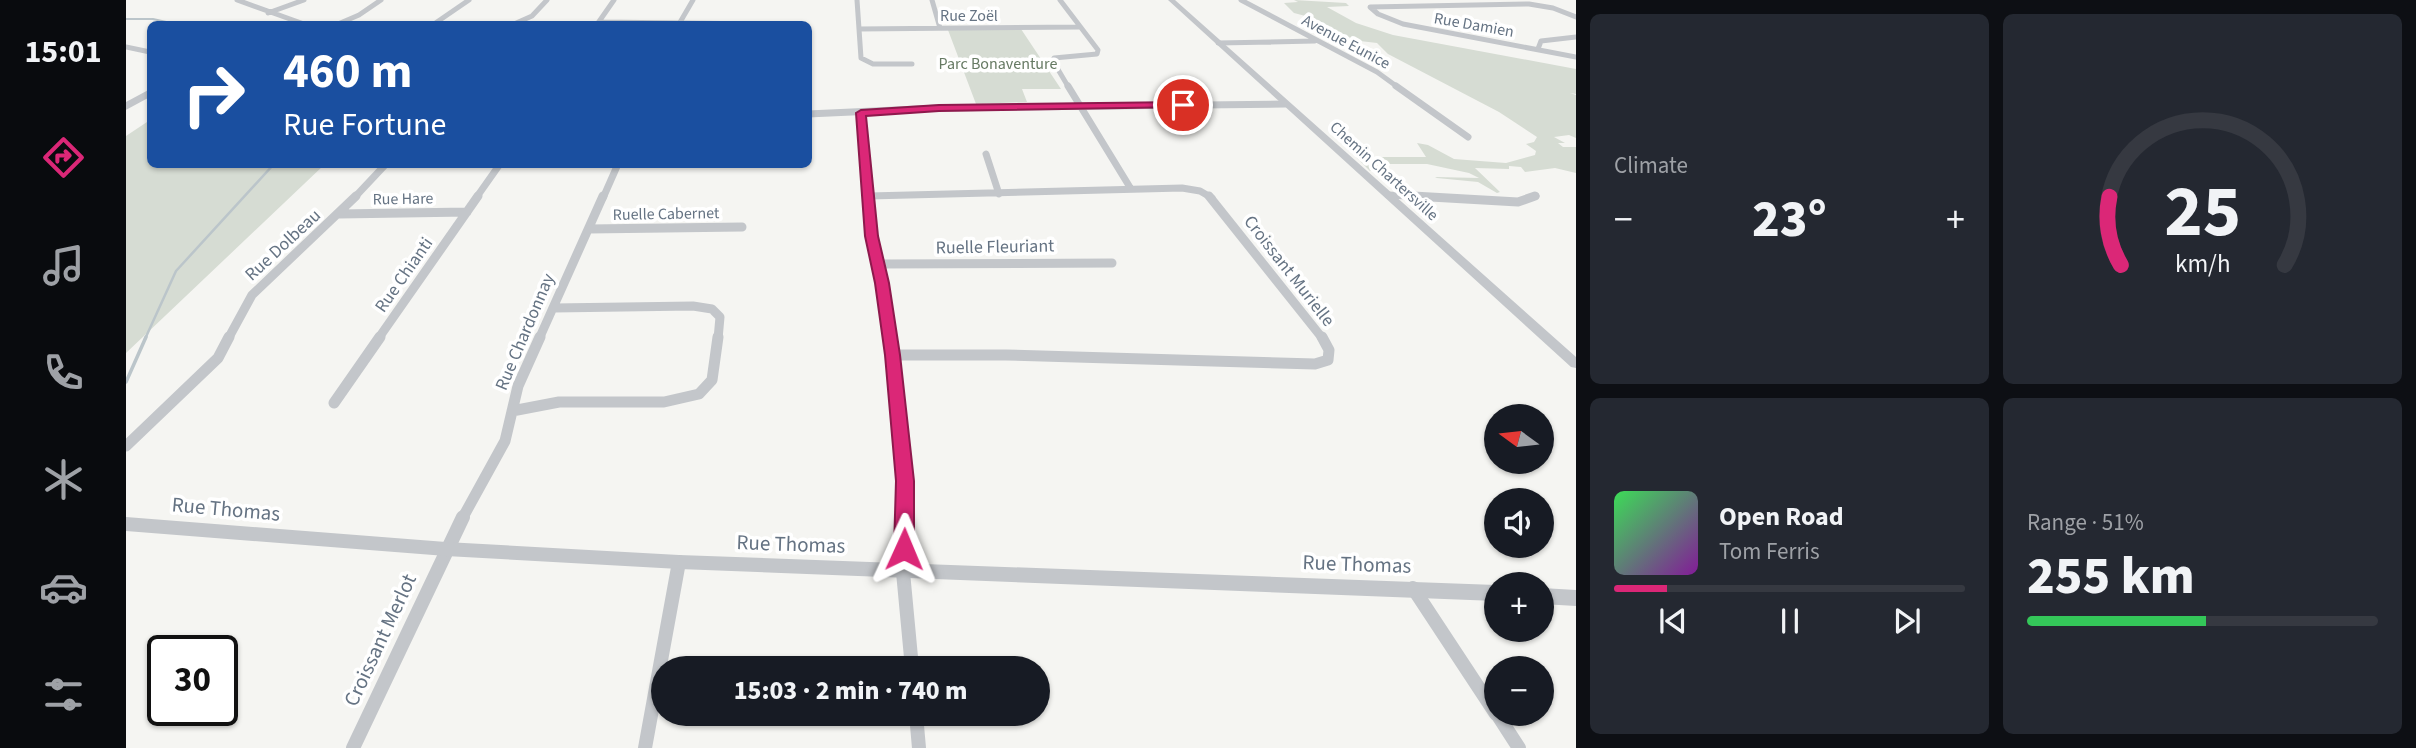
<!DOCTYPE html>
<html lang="en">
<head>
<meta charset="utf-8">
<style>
  body { margin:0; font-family:"Source Sans 3",sans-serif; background:#242831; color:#f1f3f6; height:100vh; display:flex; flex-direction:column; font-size:26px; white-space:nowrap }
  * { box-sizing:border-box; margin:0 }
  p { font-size:23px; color:#9ea1a6 }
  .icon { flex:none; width:38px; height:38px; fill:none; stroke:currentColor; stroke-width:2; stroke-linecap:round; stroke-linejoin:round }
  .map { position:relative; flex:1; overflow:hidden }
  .drawer { display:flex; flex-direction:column; gap:14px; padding:14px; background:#0d0f14; width:840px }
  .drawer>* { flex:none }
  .banner { position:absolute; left:21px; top:21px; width:665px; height:147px; border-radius:10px; box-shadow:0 2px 5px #0004; background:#1a4fa0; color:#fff; overflow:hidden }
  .needle { width:46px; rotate:285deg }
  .fabs { position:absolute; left:1358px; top:404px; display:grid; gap:14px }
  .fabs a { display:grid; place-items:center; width:70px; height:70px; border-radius:50%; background:#171b24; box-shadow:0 2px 5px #0004; font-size:35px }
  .speed { position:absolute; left:21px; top:635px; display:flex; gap:14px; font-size:35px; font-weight:700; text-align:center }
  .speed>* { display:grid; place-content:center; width:91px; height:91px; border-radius:50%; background:#171b24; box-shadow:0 2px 5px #0004; line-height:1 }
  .speed .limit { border:4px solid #111; border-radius:10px; background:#fff; color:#111 }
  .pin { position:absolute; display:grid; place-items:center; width:60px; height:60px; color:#fff; margin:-30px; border:4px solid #fff; border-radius:50%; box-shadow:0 2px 7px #0007 }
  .me { position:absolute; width:77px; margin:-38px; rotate:1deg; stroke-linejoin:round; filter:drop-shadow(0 0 5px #0008) }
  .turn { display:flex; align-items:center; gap:24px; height:147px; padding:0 21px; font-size:32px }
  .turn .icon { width:91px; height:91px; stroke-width:2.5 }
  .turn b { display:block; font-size:49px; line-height:60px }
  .big { font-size:52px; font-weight:800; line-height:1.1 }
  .drawer .card { flex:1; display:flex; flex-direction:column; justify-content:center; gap:10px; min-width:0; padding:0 24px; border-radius:10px; background:#242831 }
  .drawer .dial { align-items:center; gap:0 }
  .dial svg { height:182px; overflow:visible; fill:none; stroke:#363941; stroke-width:7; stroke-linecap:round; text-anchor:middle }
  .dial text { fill:#f1f3f6; stroke:none }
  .song { display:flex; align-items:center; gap:21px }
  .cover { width:84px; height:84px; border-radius:10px; background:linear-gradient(135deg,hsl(130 70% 55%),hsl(290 70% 35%)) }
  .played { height:7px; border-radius:4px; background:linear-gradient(90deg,#db2777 15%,#363941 15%) }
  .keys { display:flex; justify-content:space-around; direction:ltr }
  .heat { display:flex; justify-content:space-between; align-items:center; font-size:38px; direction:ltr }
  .charge { height:10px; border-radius:5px; background:linear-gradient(90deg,#34c759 51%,#363941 0) }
  .drawer .tiles { flex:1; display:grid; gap:14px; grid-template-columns:repeat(2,1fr) }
  .trip { position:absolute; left:525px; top:656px; width:399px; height:70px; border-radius:35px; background:#171b24; box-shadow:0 2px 5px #0004; font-weight:800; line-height:70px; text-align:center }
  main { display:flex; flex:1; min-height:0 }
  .dock { display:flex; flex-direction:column; width:126px; justify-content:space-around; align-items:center; background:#090b0e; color:#9ea1a6 }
  .dock .icon { width:49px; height:49px }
  .dock .on { color:#db2777 }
  .dock b { font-size:32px; color:#f1f3f6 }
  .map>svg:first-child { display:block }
</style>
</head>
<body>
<main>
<nav class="dock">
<b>15:01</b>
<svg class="icon on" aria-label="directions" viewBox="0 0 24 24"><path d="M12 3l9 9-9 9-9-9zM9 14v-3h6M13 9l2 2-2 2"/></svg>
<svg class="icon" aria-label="music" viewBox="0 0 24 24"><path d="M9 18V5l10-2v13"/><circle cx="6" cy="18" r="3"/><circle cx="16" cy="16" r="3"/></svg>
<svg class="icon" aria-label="phone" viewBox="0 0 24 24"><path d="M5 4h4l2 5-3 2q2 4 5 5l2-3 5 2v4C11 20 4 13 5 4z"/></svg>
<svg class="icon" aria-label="climate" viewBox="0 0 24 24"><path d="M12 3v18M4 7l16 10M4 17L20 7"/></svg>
<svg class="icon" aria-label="car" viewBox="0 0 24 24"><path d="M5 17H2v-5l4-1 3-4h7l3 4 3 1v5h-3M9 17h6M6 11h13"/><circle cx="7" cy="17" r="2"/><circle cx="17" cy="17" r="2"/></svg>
<svg class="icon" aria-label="filters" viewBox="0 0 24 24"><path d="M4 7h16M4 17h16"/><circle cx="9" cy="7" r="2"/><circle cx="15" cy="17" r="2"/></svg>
</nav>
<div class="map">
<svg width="1450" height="748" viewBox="0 0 1450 748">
  <rect width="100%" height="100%" fill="#f5f5f2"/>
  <path fill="#d6dcd3" d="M1168 0 1220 3 1223 6 1201 7 1230 23 1267 35 1450 69V94L1444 93 1450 95V138L1443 135 1428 137 1439 143H1432L1437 147H1450V173L1429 168 1399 172 1395 167 1383 166V169L1349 168 1374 192 1371 193 1352 182 1311 178 1309 177 1353 178 1343 173 1301 164H1252L1257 171H1244L1230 157H1300L1291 143 1302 145 1328 159 1380 163 1409 155 1410 151 1400 144 1408 142 1411 137 1373 112 1262 54 1251 43 1234 41 1207 32 1209 30 1187 18 1168 13 1158 3 1172 2Z
    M895 29 935 89H896L901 102 850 104 822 30Z
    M24 120V164L198 165 0 353V136Z"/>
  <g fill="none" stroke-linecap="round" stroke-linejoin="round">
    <path stroke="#bbc5ca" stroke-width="2" d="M0 19H27L49 24"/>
    <path stroke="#bbc5ca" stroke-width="2.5" d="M19 339 50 271 148 164"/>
    <path stroke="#bbc5ca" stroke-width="3.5" d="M0 382 20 337"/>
    <path stroke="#c3c6ca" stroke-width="5" d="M111 0 178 24
      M731 0 735 58 747 64H786
      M806 0 814 28
      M934 0 972 50 971 54 928 58 927 61 943 88
      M1115 0 1251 72 1273 88
      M142 13 178 0
      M1450 17 1427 8 1403 4 1244 7 1252 14 1277 24 1450 57
      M474 22 644 24
      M472 23 488 0
      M212 24 233 15 255 0
      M308 24 343 0
      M388 24 406 16 421 0
      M553 24 567 0
      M733 29 953 27
      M1092 43 1189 41
      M0 47 24 52
      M1412 49 1415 41 1450 37"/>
    <path stroke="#c3c6ca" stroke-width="7" d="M942 86 1005 189
      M1270 86 1342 137
      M0 106 24 93
      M735 113 742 198
      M682 114 813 108 1159 104
      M860 154 873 194
      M1262 195 1320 198
      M743 196 1056 188 1074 191 1086 198
      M228 198 260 164
      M350 198 374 164
      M477 198 492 164
      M1404 198 1410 196"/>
    <path stroke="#c3c6ca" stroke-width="9" d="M742 196C746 244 757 291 763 339
      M1083 196 1197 339
      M1287 196 1392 202 1409 196
      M213 214 341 212
      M463 229 616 227
      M753 264 986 263
      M428 308 567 306 586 309 594 317 592 339
      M102 339 126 295 230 196
      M252 339 352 196
      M413 339 477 196"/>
    <path stroke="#c3c6ca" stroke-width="11" d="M762 337 779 481 778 519
      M766 355H880L1189 364 1202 360 1203 350 1196 337
      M208 403 254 337
      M386 411 433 402H538L573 394 586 380 592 337
      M0 446 92 358 103 337
      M336 519 379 441 392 386 414 337"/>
    <path stroke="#c3c6ca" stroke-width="14" d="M778 517 777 572 786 668
      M1287 588 1370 714
      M790 714 793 748
      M1371 714 1393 748
      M227 748 337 517
      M519 748 553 562"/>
    <path fill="#c3c6ca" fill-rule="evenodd" d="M1042 0H1049L1450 357V368L1445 367Z
      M0 517 320 542 553 555 1370 585V601L553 569 320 556 0 531Z
      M1416 588 1450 590V606L1416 604Z"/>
  </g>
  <path fill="#db2777" stroke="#8e194d" stroke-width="2" d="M1057 102 1060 103V107L813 111 740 116 752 236 763 283 774 355 788 481V549L785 555 778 557 770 555 768 549 770 481 759 355 749 283 739 236 730 113 735 110 813 105Z"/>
  <g text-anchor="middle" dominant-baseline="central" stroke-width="7" stroke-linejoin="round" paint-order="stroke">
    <g font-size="16" fill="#657383" stroke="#fff">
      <text x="843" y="16">Rue Zoël</text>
      <text transform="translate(1348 25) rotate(10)">Rue Damien</text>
      <text transform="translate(1220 42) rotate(28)">Avenue Eunice</text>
      <text transform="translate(1258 171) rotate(42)">Chemin Chartersville</text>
      <text transform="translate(277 199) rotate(-1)">Rue Hare</text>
      <text transform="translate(540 214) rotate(-1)">Ruelle Cabernet</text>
    </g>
    <g font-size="16" fill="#667a63" stroke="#fff">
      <text x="872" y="64">Parc Bonaventure</text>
    </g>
    <g font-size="18" fill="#657383" stroke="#fff">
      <text transform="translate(157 245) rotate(-43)">Rue Dolbeau</text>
      <text transform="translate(869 247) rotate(-1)">Ruelle Fleuriant</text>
      <text transform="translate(1163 271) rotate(52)">Croissant Murielle</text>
      <text transform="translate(278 275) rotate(-55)">Rue Chianti</text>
      <text transform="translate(399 332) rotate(-67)">Rue Chardonnay</text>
    </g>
    <g font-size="21" fill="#657383" stroke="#fff">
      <text transform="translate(100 509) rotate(5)">Rue Thomas</text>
      <text transform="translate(665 544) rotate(2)">Rue Thomas</text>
      <text transform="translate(1231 564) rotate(2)">Rue Thomas</text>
      <text transform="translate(254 640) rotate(-65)">Croissant Merlot</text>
    </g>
  </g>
</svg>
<div class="fabs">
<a><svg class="needle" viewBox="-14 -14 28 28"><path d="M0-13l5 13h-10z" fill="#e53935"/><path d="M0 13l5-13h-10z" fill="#9ea1a6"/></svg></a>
<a><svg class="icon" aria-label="sound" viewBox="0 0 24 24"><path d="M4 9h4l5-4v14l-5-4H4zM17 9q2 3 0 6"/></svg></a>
<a>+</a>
<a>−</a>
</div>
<div class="speed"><div class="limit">30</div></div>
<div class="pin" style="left:1057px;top:105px;background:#d93025"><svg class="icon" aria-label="arrive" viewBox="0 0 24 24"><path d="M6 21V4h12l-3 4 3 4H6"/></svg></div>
<svg class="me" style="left:778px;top:549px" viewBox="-20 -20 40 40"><path d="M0-17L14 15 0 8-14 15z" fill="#db2777" stroke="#fff" stroke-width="4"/></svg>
<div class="trip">15:03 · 2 min · 740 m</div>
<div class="banner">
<div class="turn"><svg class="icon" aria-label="right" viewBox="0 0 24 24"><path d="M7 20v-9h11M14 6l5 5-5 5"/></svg><div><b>460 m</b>Rue Fortune</div></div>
</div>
</div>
<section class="drawer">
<div class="tiles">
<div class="card"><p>Climate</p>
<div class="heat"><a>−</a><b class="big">23°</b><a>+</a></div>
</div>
<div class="card dial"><svg viewBox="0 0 100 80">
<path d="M14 69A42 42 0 1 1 86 69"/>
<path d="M14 69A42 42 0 0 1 9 39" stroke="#db2777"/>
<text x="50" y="56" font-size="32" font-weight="700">25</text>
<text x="50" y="72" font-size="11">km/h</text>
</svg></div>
<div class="card">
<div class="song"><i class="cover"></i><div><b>Open Road</b><p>Tom Ferris</p></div></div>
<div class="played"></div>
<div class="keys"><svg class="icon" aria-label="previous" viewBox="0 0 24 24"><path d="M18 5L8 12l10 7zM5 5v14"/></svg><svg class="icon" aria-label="pause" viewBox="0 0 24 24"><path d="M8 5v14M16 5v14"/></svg><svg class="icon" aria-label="next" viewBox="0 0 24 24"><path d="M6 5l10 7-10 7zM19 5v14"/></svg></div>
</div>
<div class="card"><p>Range · 51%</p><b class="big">255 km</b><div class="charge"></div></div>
</div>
</section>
</main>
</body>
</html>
